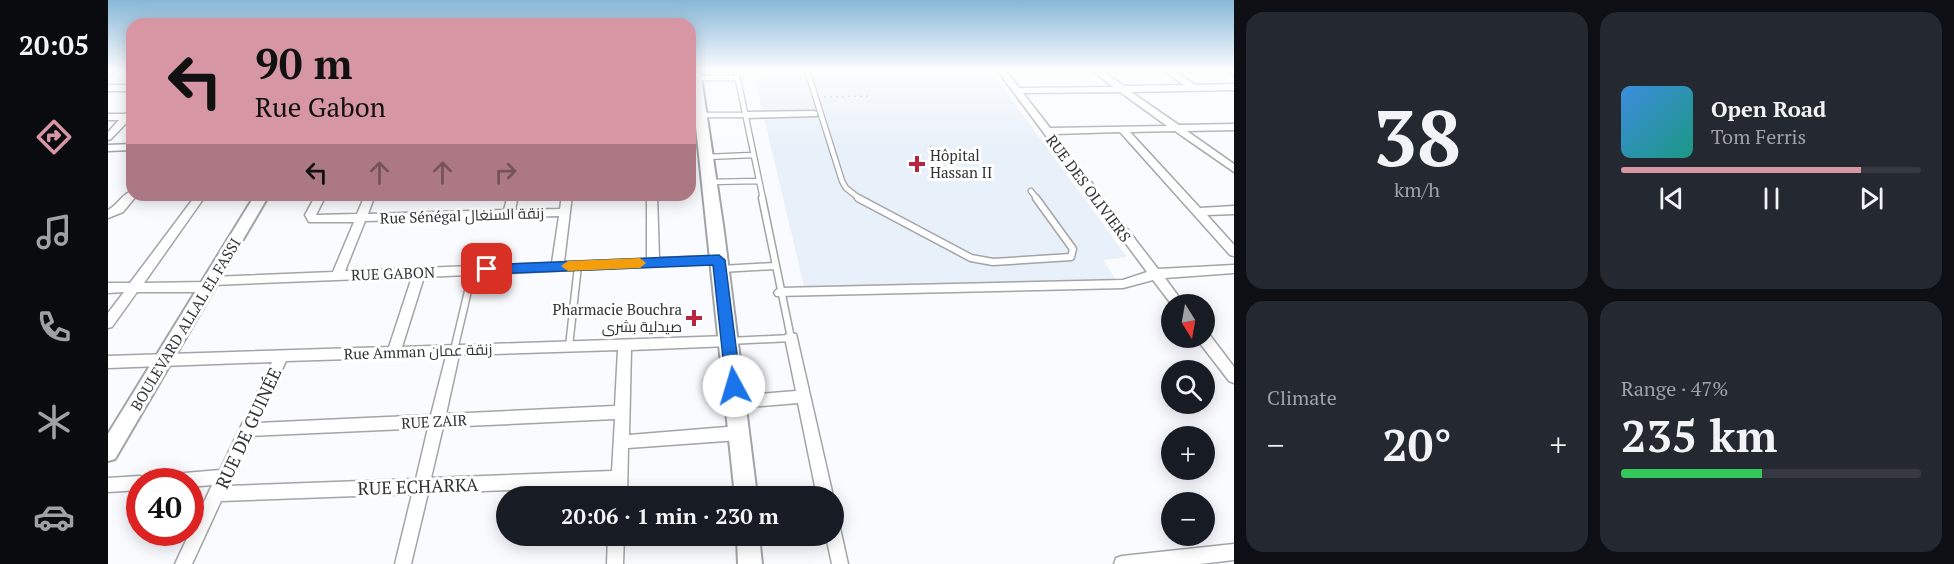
<!DOCTYPE html>
<html lang="en">
<head>
<meta charset="utf-8">
<style>
  body { margin:0; font-family:"PT Serif",Cairo,serif; background:#242831; color:#f1f3f6; height:100vh; display:flex; flex-direction:column; font-size:22px; white-space:nowrap }
  * { box-sizing:border-box; margin:0 }
  p { font-size:20px; color:#9ea1a6 }
  .icon { flex:none; width:33px; height:33px; fill:none; stroke:currentColor; stroke-width:2; stroke-linecap:round; stroke-linejoin:round }
  .map { position:relative; flex:1; overflow:hidden }
  .details { display:flex; flex-direction:column; gap:12px; padding:12px; background:#0d0f14; width:720px }
  .details>* { flex:none }
  .top-card { position:absolute; left:18px; top:18px; width:570px; height:183px; border-radius:18px; box-shadow:0 3px 15px #0003; background:#d796a4; color:#111; overflow:hidden }
  .needle { width:39px; rotate:169deg }
  .buttons { position:absolute; left:1053px; top:294px; display:grid; gap:12px }
  .buttons a { display:grid; place-items:center; width:54px; height:54px; border-radius:50%; background:#171b24; box-shadow:0 3px 15px #0003; font-size:30px }
  .speed { position:absolute; left:18px; top:468px; display:flex; gap:12px; font-size:30px; font-weight:700; text-align:center }
  .speed>* { display:grid; place-content:center; width:78px; height:78px; border-radius:50%; background:#171b24; box-shadow:0 3px 15px #0003; line-height:1 }
  .speed .limit { border:9px solid #d22; background:#fff; color:#111 }
  .pin { position:absolute; display:grid; place-items:center; width:51px; height:51px; color:#fff; margin:-26px; border-radius:12px; box-shadow:0 3px 9px #0006 }
  .me { position:absolute; width:66px; margin:-33px; rotate:354deg; stroke-linejoin:round; filter:drop-shadow(0 0 4px #0008) }
  .turn { display:flex; align-items:center; gap:21px; height:126px; padding:0 30px; font-size:27px }
  .turn .icon { width:78px; height:78px; stroke-width:2.5 }
  .turn b { display:block; font-size:42px; line-height:51px }
  .lanes { display:flex; align-items:center; height:57px; padding:0 30px; background:#0003; justify-content:center; gap:30px; direction:ltr }
  .lanes .off { opacity:.35 }
  .big { font-size:45px; font-weight:600; line-height:1.1 }
  .details .card { flex:1; display:flex; flex-direction:column; justify-content:center; gap:9px; min-width:0; padding:0 21px; border-radius:18px; background:#242831 }
  .details .dial { align-items:center; gap:0 }
  .dial b { font-size:78px; line-height:1 }
  .song { display:flex; align-items:center; gap:18px }
  .cover { width:72px; height:72px; border-radius:9px; background:linear-gradient(135deg,hsl(210 70% 55%),hsl(170 70% 35%)) }
  .played { height:6px; border-radius:3px; background:linear-gradient(90deg,#d796a4 80%,#363941 80%) }
  .keys { display:flex; justify-content:space-around; direction:ltr }
  .heat { display:flex; justify-content:space-between; align-items:center; font-size:33px; direction:ltr }
  .charge { height:9px; border-radius:4px; background:linear-gradient(90deg,#34c759 47%,#363941 0) }
  .details .tiles { flex:1; display:grid; gap:12px; grid-template-columns:repeat(2,1fr) }
  .trip { position:absolute; left:388px; top:486px; width:348px; height:60px; border-radius:30px; background:#171b24; box-shadow:0 3px 15px #0003; font-weight:600; line-height:60px; text-align:center }
  main { display:flex; flex:1; min-height:0 }
  .tab-bar { display:flex; flex-direction:column; width:108px; justify-content:space-around; align-items:center; background:#090b0e; color:#9ea1a6 }
  .tab-bar .icon { width:42px; height:42px }
  .tab-bar .active { color:#d796a4 }
  .tab-bar b { font-size:27px; color:#f1f3f6 }
  .map>svg:first-child { display:block }
</style>
</head>
<body>
<main>
<nav class="tab-bar">
<b>20:05</b>
<svg class="icon active" aria-label="directions" viewBox="0 0 24 24"><path d="M12 3l9 9-9 9-9-9zM9 14v-3h6M13 9l2 2-2 2"/></svg>
<svg class="icon" aria-label="music" viewBox="0 0 24 24"><path d="M9 18V5l10-2v13"/><circle cx="6" cy="18" r="3"/><circle cx="16" cy="16" r="3"/></svg>
<svg class="icon" aria-label="phone" viewBox="0 0 24 24"><path d="M5 4h4l2 5-3 2q2 4 5 5l2-3 5 2v4C11 20 4 13 5 4z"/></svg>
<svg class="icon" aria-label="climate" viewBox="0 0 24 24"><path d="M12 3v18M4 7l16 10M4 17L20 7"/></svg>
<svg class="icon" aria-label="car" viewBox="0 0 24 24"><path d="M5 17H2v-5l4-1 3-4h7l3 4 3 1v5h-3M9 17h6M6 11h13"/><circle cx="7" cy="17" r="2"/><circle cx="17" cy="17" r="2"/></svg>
</nav>
<div class="map">
<svg width="1126" height="564" viewBox="0 0 1126 564">
  <rect width="100%" height="100%" fill="#f9fbfe"/>
  <path fill="#e8f0f9" d="M645 71H883L1019 257 995 260 1014 289 698 295Z"/>
  <g fill="none" stroke-linecap="round" stroke-linejoin="round">
    <defs>
      <path id="service-far1" d="M628 70 655 199
        M699 70 734 181 738 188 752 199
        M587 78H630
        M592 115H637
        M598 157 645 155
        M602 182 650 181
        M923 191 929 199"/>
      <path id="service" d="M750 198 863 258 885 262 963 257 965 249 928 198
        M613 269 666 266
        M621 341 683 338 654 198
        M461 346 470 266
        M346 350 365 270"/>
      <path id="minor" d="M0 70H7L0 76Z
        M889 70H898L911 88 1005 87 983 70H993L1016 86 1076 85 1055 70H1065L1087 85 1126 84V90L1023 92 1071 125 1126 124V130L1079 131 1126 164V172L1067 131 1022 132 1092 208 1126 206V214L1099 215 1126 245V256L1122 255 1012 132 946 134 1050 269 1126 265V273L1057 278 1076 304 1064 305 1045 280 1015 288 668 296 666 293 668 290 672 288 1015 280 1039 272ZM1012 92 1059 126 942 128 915 93Z
        M1119 70H1126V76Z
        M0 85H24V91H0Z
        M24 109V117L3 139 0 140V132L11 120H0V114H17Z
        M706 111 709 112V116L637 118 632 115 637 112Z
        M582 112H592L597 115 592 118H582Z
        M24 144V150L0 151V145Z
        M24 191V195H29L15 212 0 218V210C10 205 14 194 24 191Z
        M88 195H98L36 283 98 282 99 278 103 277 225 272 246 222H201L197 215 208 195H218L208 215 249 214 257 195H267L260 214 396 210 400 195H410L407 210 452 209 454 195H464L456 262 539 259V195H549L551 258 611 256 615 257 617 260 615 263 316 277 294 347 621 336 626 337 628 341 626 345 621 346 523 350 521 435 631 426 636 428 638 433 636 438 631 440 520 448 519 496H503L504 486 320 493 303 564H287L304 494 113 501 84 564H67L104 485 82 487V482H45L48 477 53 475 112 470 164 362 0 368V356L281 347 304 277 105 285 104 290 100 292H29L4 327 0 328V313L16 292 0 293V283H22ZM451 216 444 263 237 271 257 221ZM510 350 507 406 338 414 351 355ZM338 356 323 415 149 423 178 361ZM507 419 504 471 323 478 335 427ZM320 428 308 479 120 486 143 436Z
        M683 333 688 334 689 338 725 496H709L690 403 628 408 623 406 621 402 623 398 628 396 688 391 677 338 678 334Z
        M1096 333 1101 334 1126 367V383L1121 381 1091 342 1090 338H1096Z
        M32 476 37 478 39 482H32V490L0 492V478Z
        M726 526 732 528 740 564H724L718 536H726Z
        M500 536H516L515 564H499Z
        M1126 544V560L1092 564H1006L1008 558 1014 556Z"/>
      <path id="tertiary" d="M582 70H592L616 232 649 496H627Z
        M147 195H161L7 459 0 461V434Z
        M629 536H651L654 564H630Z"/>
    </defs>
    <use href="#service-far1" stroke="#a2a4a7" stroke-width="7"/>
    <use href="#service" stroke="#a2a4a7" stroke-width="9"/>
    <use href="#minor" stroke="#a2a4a7" stroke-width="3"/>
    <use href="#tertiary" stroke="#a2a4a7" stroke-width="4"/>
    <path stroke="#b8babc" stroke-width="1.5" stroke-dasharray="2 4" stroke-linecap="butt" d="M716 97 764 96"/>
    <use href="#service-far1" stroke="#fff" stroke-width="4.5"/>
    <use href="#service" stroke="#fff" stroke-width="6"/>
    <use href="#minor" fill="#fff" fill-rule="evenodd"/>
    <use href="#tertiary" fill="#fff" fill-rule="evenodd"/>
  </g>
  <linearGradient id="sky" x2="0" y2="1"><stop stop-color="#87b7d7"/><stop offset="0.47" stop-color="#fcfdff"/><stop offset="1" stop-color="#fcfdff" stop-opacity="0"/></linearGradient>
  <rect width="1126" height="149" fill="url(#sky)"/>
  <path fill="#1a73e8" stroke="#114b97" stroke-width="1.5" d="M611 255 617 260 633 386 631 391 626 393 620 391 618 386 605 265 379 274 372 269 379 265Z"/>
  <path fill="#f59e0b" d="M532 258 538 263 532 268 460 271 453 266 460 261Z"/>
  <g fill="#b72540" stroke="#fff" stroke-width="2">
    <path d="M806 155h6v6h6v6h-6v6h-6v-6h-6v-6h6z"/>
    <path d="M583 309h6v6h6v6h-6v6h-6v-6h-6v-6h6z"/>
  </g>
  <g text-anchor="middle" dominant-baseline="central" stroke-width="6" stroke-linejoin="round" paint-order="stroke">
    <g font-size="15" fill="#323334" stroke="#fff" text-anchor="start">
      <text x="822" y="155">Hôpital<tspan x="822" dy="17">Hassan II</tspan></text>
      <text x="574" y="309" text-anchor="end">Pharmacie Bouchra<tspan x="574" dy="17">صيدلية بشرى</tspan></text>
    </g>
    <g font-size="15" fill="#323334" stroke="#fff">
      <text transform="translate(981 188) rotate(53)">RUE DES OLIVIERS</text>
      <text transform="translate(354 215) rotate(-2)">Rue Sénégal زنقة السنغال</text>
      <text transform="translate(285 273) rotate(-2)">RUE GABON</text>
      <text transform="translate(77 324) rotate(-59)">BOULEVARD ALLAL EL FASSI</text>
      <text transform="translate(310 351) rotate(-2)">Rue Amman زنقة عمان</text>
      <text transform="translate(326 421) rotate(-3)">RUE ZAIR</text>
    </g>
    <g font-size="18" fill="#323334" stroke="#fff">
      <text transform="translate(140 428) rotate(-65)">RUE DE GUINÉE</text>
      <text transform="translate(310 486) rotate(-2)">RUE ECHARKA</text>
    </g>
  </g>
</svg>
<div class="buttons">
<a><svg class="needle" viewBox="-14 -14 28 28"><path d="M0-13l5 13h-10z" fill="#e53935"/><path d="M0 13l5-13h-10z" fill="#9ea1a6"/></svg></a>
<a><svg class="icon" aria-label="search" viewBox="0 0 24 24"><circle cx="10" cy="10" r="6"/><path d="M15 15l6 6"/></svg></a>
<a>+</a>
<a>−</a>
</div>
<div class="speed"><div class="limit">40</div></div>
<div class="pin" style="left:379px;top:269px;background:#d93025"><svg class="icon" aria-label="arrive" viewBox="0 0 24 24"><path d="M6 21V4h12l-3 4 3 4H6"/></svg></div>
<svg class="me" style="left:626px;top:386px" viewBox="-20 -20 40 40"><circle r="19" fill="#fff"/><path d="M0-13L10 11 0 6-10 11z" fill="#1a73e8"/></svg>
<div class="trip">20:06 · 1 min · 230 m</div>
<div class="top-card">
<div class="turn"><svg class="icon" aria-label="left" viewBox="0 0 24 24"><path d="M17 20v-9H6M10 6l-5 5 5 5"/></svg><div><b>90 m</b>Rue Gabon</div></div>
<div class="lanes"><svg class="icon" aria-label="left" viewBox="0 0 24 24"><path d="M17 20v-9H6M10 6l-5 5 5 5"/></svg><svg class="icon off" aria-label="ahead" viewBox="0 0 24 24"><path d="M12 20V5M6 11l6-6 6 6"/></svg><svg class="icon off" aria-label="ahead" viewBox="0 0 24 24"><path d="M12 20V5M6 11l6-6 6 6"/></svg><svg class="icon off" aria-label="right" viewBox="0 0 24 24"><path d="M7 20v-9h11M14 6l5 5-5 5"/></svg></div>
</div>
</div>
<section class="details">
<div class="tiles">
<div class="card dial"><b>38</b><p>km/h</p></div>
<div class="card">
<div class="song"><i class="cover"></i><div><b>Open Road</b><p>Tom Ferris</p></div></div>
<div class="played"></div>
<div class="keys"><svg class="icon" aria-label="previous" viewBox="0 0 24 24"><path d="M18 5L8 12l10 7zM5 5v14"/></svg><svg class="icon" aria-label="pause" viewBox="0 0 24 24"><path d="M8 5v14M16 5v14"/></svg><svg class="icon" aria-label="next" viewBox="0 0 24 24"><path d="M6 5l10 7-10 7zM19 5v14"/></svg></div>
</div>
<div class="card"><p>Climate</p>
<div class="heat"><a>−</a><b class="big">20°</b><a>+</a></div>
</div>
<div class="card"><p>Range · 47%</p><b class="big">235 km</b><div class="charge"></div></div>
</div>
</section>
</main>
</body>
</html>
